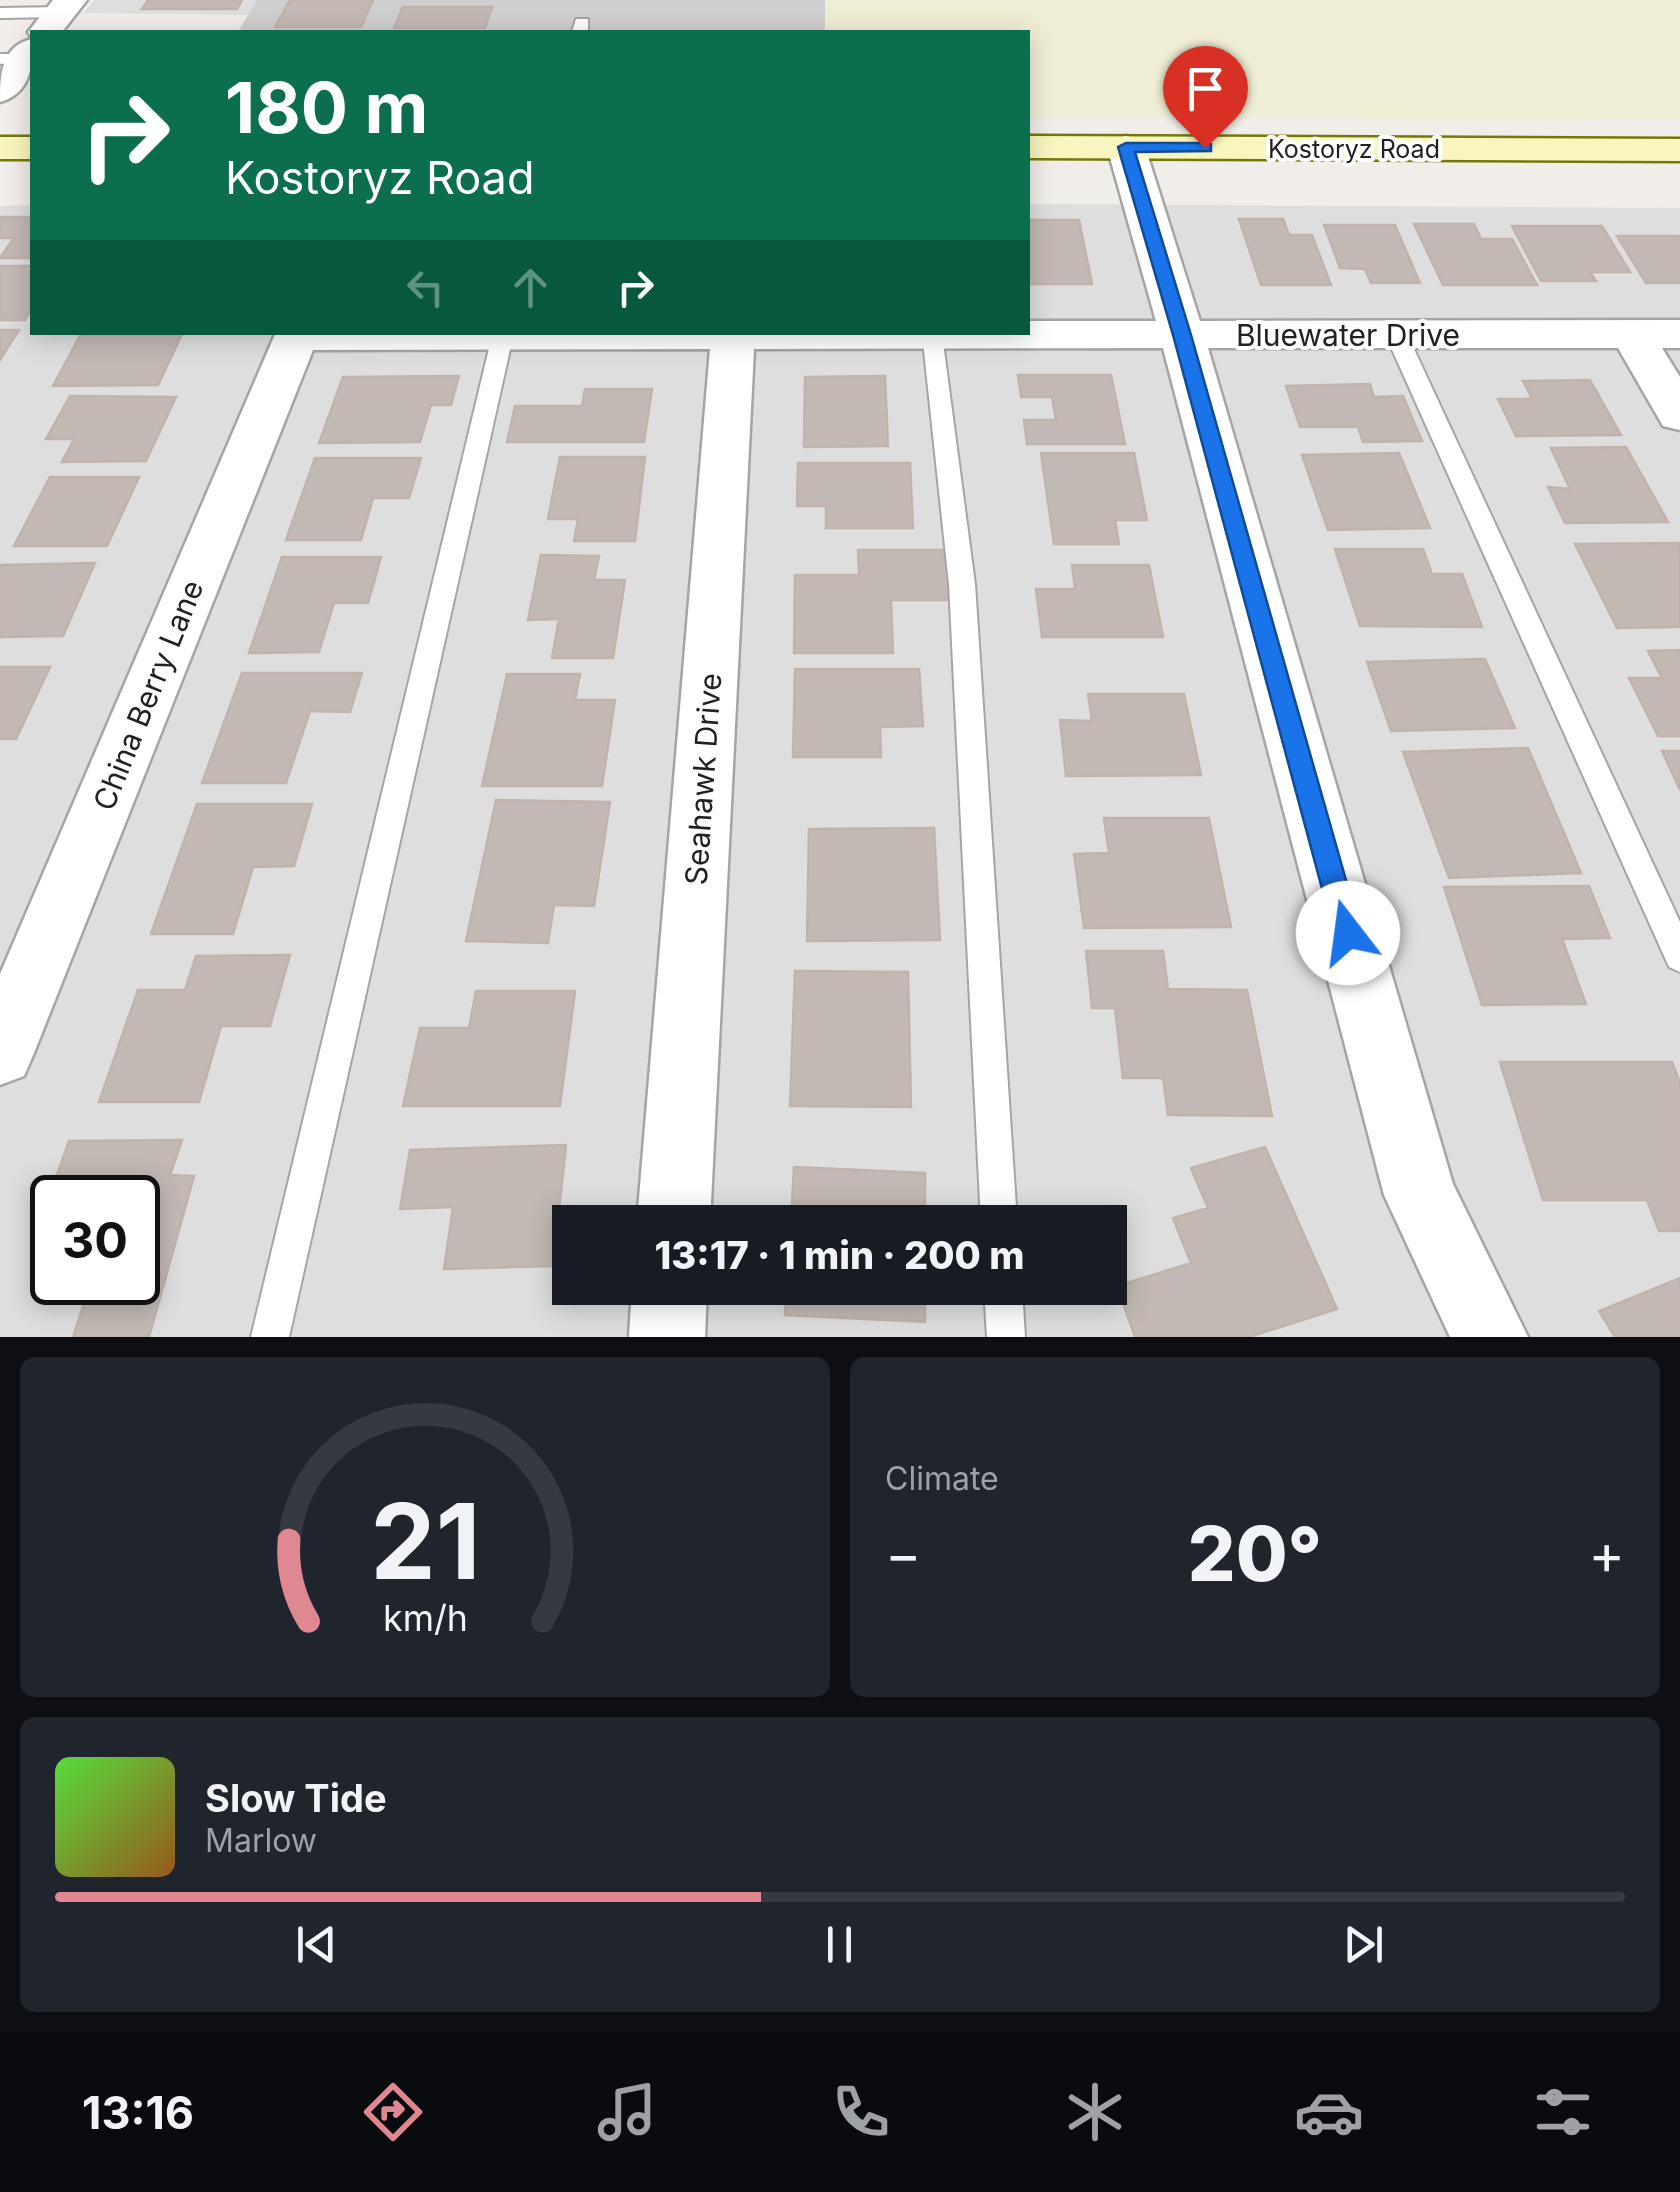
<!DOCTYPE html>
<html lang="en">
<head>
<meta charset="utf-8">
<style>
  body { margin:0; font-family:Inter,sans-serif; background:#20242c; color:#f1f3f6; height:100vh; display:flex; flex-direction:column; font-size:38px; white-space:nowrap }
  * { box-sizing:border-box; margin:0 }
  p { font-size:32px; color:#9ea1a6 }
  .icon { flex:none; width:55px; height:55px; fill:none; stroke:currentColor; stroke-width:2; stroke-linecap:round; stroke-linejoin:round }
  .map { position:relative; height:1337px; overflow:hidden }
  .details { display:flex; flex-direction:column; gap:20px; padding:20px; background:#0d0f14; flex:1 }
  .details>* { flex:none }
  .guide { position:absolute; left:30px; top:30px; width:1000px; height:305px; border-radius:0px; box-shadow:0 5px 25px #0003; background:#0b6e4f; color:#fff; overflow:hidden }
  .speed { position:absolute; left:30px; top:1175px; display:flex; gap:20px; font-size:50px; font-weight:700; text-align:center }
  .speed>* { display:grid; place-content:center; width:130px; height:130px; border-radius:50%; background:#171b24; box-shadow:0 5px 25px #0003; line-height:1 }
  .speed .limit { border:5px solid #111; border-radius:15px; background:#fff; color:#111 }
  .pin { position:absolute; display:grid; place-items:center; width:85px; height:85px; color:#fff; margin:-102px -42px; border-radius:50% 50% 50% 0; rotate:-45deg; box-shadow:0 0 10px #0007 }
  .pin .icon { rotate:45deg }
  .me { position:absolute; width:110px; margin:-55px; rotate:345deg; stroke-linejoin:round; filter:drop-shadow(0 0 8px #0008) }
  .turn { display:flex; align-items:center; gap:35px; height:210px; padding:0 30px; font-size:45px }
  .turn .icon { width:130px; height:130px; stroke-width:2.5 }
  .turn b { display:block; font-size:70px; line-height:85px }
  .lanes { display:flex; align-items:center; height:95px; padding:0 30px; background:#0003; justify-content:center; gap:50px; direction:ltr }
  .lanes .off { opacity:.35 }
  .big { font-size:75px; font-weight:800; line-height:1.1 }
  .details .widget { flex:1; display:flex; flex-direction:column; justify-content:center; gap:15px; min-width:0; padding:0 35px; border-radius:15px; background:#20242c }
  .details .dial { align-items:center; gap:0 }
  .dial svg { height:260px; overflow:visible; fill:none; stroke:#363941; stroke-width:7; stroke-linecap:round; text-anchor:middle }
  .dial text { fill:#f1f3f6; stroke:none }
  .song { display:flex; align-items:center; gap:30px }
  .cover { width:120px; height:120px; border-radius:15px; background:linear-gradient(135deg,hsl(110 70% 55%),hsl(30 70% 35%)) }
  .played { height:10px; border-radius:5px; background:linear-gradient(90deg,#e08891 45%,#363941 45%) }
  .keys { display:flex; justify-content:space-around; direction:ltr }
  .heat { display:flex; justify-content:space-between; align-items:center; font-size:55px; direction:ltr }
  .details .tiles { flex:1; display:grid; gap:20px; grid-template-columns:1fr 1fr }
  .widget:last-child { grid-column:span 2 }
  .trip { position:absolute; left:552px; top:1205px; width:575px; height:100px; border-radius:0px; background:#171b24; box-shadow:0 5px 25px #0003; font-weight:800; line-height:100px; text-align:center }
  .tabs { display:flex; height:160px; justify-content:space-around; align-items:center; background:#090b0e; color:#9ea1a6 }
  .tabs .icon { width:70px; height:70px }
  .tabs .current { color:#e08891 }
  .tabs b { font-size:45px; color:#f1f3f6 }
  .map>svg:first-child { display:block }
</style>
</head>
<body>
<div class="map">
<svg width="1680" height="1337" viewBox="0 0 1680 1337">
  <rect width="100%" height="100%" fill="#f1ede8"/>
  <path fill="#dfdede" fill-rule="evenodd" d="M94 0H257L248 15 84 13Z
    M1028 204 1680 208V1337H0V206L32 205V332H1028ZM52 1198H138V1282H52ZM570 1222H1110V1288H570Z"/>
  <path fill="#cfcfcf" d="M257 0H825V32H238Z"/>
  <path fill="#efeed4" d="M825 0H1680V119L1028 118V32H825Z"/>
  <path fill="#c2b9b4" stroke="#c2b3aa" stroke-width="2.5" d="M148 0H242L237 9H142Z
    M290 0H373L361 27H275Z
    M403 7H492L485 28H394Z
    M0 217H32V258H0L14 238H0Z
    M1239 219H1283L1289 235H1312L1331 285H1261Z
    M1029 220H1079L1092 284H1028Z
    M1414 224H1474L1481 239H1512L1537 285H1443Z
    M1324 225H1395L1420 283H1371L1365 269 1340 268Z
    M1512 226H1602L1630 272H1590L1596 281H1541Z
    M1617 236H1680V283H1646Z
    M0 266H32V308L25 320H0Z
    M0 330H19L0 360Z
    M82 332H183L158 385 53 386Z
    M1018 375H1111L1125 444H1027L1024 420H1056L1052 397H1021Z
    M459 376 451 405H431L420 442 319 443 343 377Z
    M885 376 888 446 804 447 805 377Z
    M1590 380 1621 435 1516 436 1498 399H1532L1523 381Z
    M1370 384 1374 397 1403 396 1422 441 1363 442 1358 427H1300L1286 386Z
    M585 389H652L644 442H507L515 406H582Z
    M70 396 176 397 146 461 62 462 74 439H46Z
    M1626 447 1668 522 1565 523 1548 487 1570 489 1551 448Z
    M1041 453H1134L1147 520H1115L1119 544H1054Z
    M1399 453 1430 528 1328 530 1302 455Z
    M560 457H645L635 541H574L578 519H548Z
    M315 458H421L409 498H373L361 540H286Z
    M798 463H910L913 528H826V506H797Z
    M50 477H139L107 546H14Z
    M1679 543 1680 627 1617 628 1575 544Z
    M1335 549H1423L1432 574H1462L1482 627 1360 626Z
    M858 550H952L955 600H891L893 653H794L795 575H859Z
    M541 555 599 556 594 580H625L613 658H552L559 619 528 620Z
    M282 557H381L368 603H334L319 652 249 653Z
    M95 563 63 636 0 637V565Z
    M1072 565H1149L1163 637H1042L1036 589H1075Z
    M1680 650V736H1658L1629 678H1662L1648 651Z
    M1485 659 1515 728 1391 731 1367 662Z
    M0 667H50L16 739H0Z
    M795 669H919L923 726 880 727 881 757H793Z
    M242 673H362L350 712 310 711 286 783H202Z
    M507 674H580L575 700H615L602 786H482Z
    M1088 694H1184L1201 775 1066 776 1060 720 1092 721Z
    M1528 748 1581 873 1449 878 1403 752Z
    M1662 751H1680V790Z
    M496 800 610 802 594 906 554 905 548 943 466 941Z
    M197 804H312L294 866 253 867 233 934H151Z
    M1104 818H1209L1231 927 1084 928 1074 854 1109 853Z
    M934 828 940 940 807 941 809 829Z
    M1589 886 1610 938 1562 939 1586 1004 1482 1005 1444 887Z
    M1086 951H1163L1168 989 1247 990 1272 1116 1168 1115 1163 1078H1123L1115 1008H1092Z
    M290 955 270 1026H221L199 1102H99L138 990H185L196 956Z
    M795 971 908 972 911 1107 790 1106Z
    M476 991H575L560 1106H403L420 1028H469Z
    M1500 1062H1672L1680 1083V1231H1659L1647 1200H1543Z
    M182 1140 170 1175 194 1176 149 1337H73L91 1282H138V1198H52V1234H36L69 1141Z
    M566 1145 553 1266 444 1269 453 1207 400 1209 410 1150Z
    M1265 1147 1337 1309 1249 1337H1135L1117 1286 1191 1263 1173 1218 1208 1208 1191 1168Z
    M794 1167 925 1173V1222H791Z
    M1680 1278V1337H1615L1599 1311Z
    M786 1288H925V1322L785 1315Z"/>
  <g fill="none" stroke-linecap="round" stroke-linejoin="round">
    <defs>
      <path id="lane" d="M0 8 61 7 69 12 61 17 0 18Z
        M576 19H588V32H572Z
        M0 54H31L32 60 0 64Z
        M1396 327 1407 334 1680 922V972L1669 967 1385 334Z
        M493 332H511L513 336 289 1337H251Z
        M922 332 942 335 975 584 1017 1222H981L949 584Z
        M984 1288H1022L1025 1337H987Z"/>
      <path id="street" d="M53 0H87L62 32H32V39L28 32Z
        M32 39C34 65 30 94 0 102 0 75 1 46 32 39Z
        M1126 136 1139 139 1145 147 1200 321 1680 320V348H1662L1680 377V430L1663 426 1618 348H1208L1453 1184 1528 1337H1450L1384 1195 1163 348 754 349 710 1222H637L710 349 313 350 34 1053 24 1076 0 1085V974L276 332H1028V321H1156L1107 147 1113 139Z
        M632 1288H707L705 1337H629Z"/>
      <path id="secondary" d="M1028 136 1680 139V161L1028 158Z
        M0 137H32V159H0Z"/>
    </defs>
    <use href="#lane" stroke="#a5a5a5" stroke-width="4"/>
    <use href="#street" stroke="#a5a5a5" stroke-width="5"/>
    <use href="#secondary" stroke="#757808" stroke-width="5"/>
    <use href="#lane" fill="#fff" fill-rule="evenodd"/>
    <use href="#street" fill="#fff" fill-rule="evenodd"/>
    <use href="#secondary" fill="#f8f6be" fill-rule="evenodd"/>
  </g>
  <path fill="#1a73e8" stroke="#114b97" stroke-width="2.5" d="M1205 143 1211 144V151L1135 152 1191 335 1361 933 1357 942 1348 945 1338 942 1334 933 1173 335 1118 147 1126 143Z"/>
  <g text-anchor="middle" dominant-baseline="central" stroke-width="8" stroke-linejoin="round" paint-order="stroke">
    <g font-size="25" fill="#212121" stroke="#fff">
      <text x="1354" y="149">Kostoryz Road</text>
    </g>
    <g font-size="30" fill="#212121" stroke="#fff">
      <text x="1348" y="335">Bluewater Drive</text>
      <text transform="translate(148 695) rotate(-68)">China Berry Lane</text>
      <text transform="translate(703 779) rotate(-86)">Seahawk Drive</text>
    </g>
  </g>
</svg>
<div class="speed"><div class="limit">30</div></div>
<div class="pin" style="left:1205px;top:148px;background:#d93025"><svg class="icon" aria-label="arrive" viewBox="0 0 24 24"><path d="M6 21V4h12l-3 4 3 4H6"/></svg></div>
<svg class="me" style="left:1348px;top:933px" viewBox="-20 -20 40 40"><circle r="19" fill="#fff"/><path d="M0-13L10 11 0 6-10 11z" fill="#1a73e8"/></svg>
<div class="trip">13:17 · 1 min · 200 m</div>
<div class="guide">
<div class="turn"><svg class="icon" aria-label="right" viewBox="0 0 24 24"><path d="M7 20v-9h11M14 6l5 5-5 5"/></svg><div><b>180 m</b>Kostoryz Road</div></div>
<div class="lanes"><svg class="icon off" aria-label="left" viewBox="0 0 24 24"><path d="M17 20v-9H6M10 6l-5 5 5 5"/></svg><svg class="icon off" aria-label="ahead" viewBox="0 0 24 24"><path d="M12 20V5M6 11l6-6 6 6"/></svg><svg class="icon" aria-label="right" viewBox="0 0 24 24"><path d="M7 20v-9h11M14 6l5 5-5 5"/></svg></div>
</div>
</div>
<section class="details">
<div class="tiles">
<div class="widget dial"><svg viewBox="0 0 100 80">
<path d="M14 69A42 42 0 1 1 86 69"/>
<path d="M14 69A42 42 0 0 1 8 44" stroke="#e08891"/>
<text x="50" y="56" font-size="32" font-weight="700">21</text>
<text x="50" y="72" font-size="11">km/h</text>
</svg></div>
<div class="widget"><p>Climate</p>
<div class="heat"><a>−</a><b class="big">20°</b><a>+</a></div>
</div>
<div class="widget">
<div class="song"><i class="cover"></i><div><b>Slow Tide</b><p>Marlow</p></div></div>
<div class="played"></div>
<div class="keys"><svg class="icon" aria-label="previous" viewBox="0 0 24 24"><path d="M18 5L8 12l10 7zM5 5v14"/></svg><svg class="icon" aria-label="pause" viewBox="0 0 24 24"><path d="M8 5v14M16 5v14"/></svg><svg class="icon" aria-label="next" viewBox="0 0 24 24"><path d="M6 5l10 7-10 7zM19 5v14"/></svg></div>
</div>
</div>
</section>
<nav class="tabs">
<b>13:16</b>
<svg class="icon current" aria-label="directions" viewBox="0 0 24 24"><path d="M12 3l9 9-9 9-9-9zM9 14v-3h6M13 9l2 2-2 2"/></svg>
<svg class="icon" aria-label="music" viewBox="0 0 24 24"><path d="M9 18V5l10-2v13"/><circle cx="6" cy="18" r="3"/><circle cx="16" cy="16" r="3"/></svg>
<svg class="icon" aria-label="phone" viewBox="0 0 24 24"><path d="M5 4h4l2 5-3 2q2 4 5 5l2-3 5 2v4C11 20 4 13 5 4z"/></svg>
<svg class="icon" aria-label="climate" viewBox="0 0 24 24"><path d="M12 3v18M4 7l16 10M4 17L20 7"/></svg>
<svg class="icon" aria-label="car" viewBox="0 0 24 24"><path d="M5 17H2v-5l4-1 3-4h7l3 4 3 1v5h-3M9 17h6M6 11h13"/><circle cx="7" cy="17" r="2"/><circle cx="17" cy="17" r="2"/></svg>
<svg class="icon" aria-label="filters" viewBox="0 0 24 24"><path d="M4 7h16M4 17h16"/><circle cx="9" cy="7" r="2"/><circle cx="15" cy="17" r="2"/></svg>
</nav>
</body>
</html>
